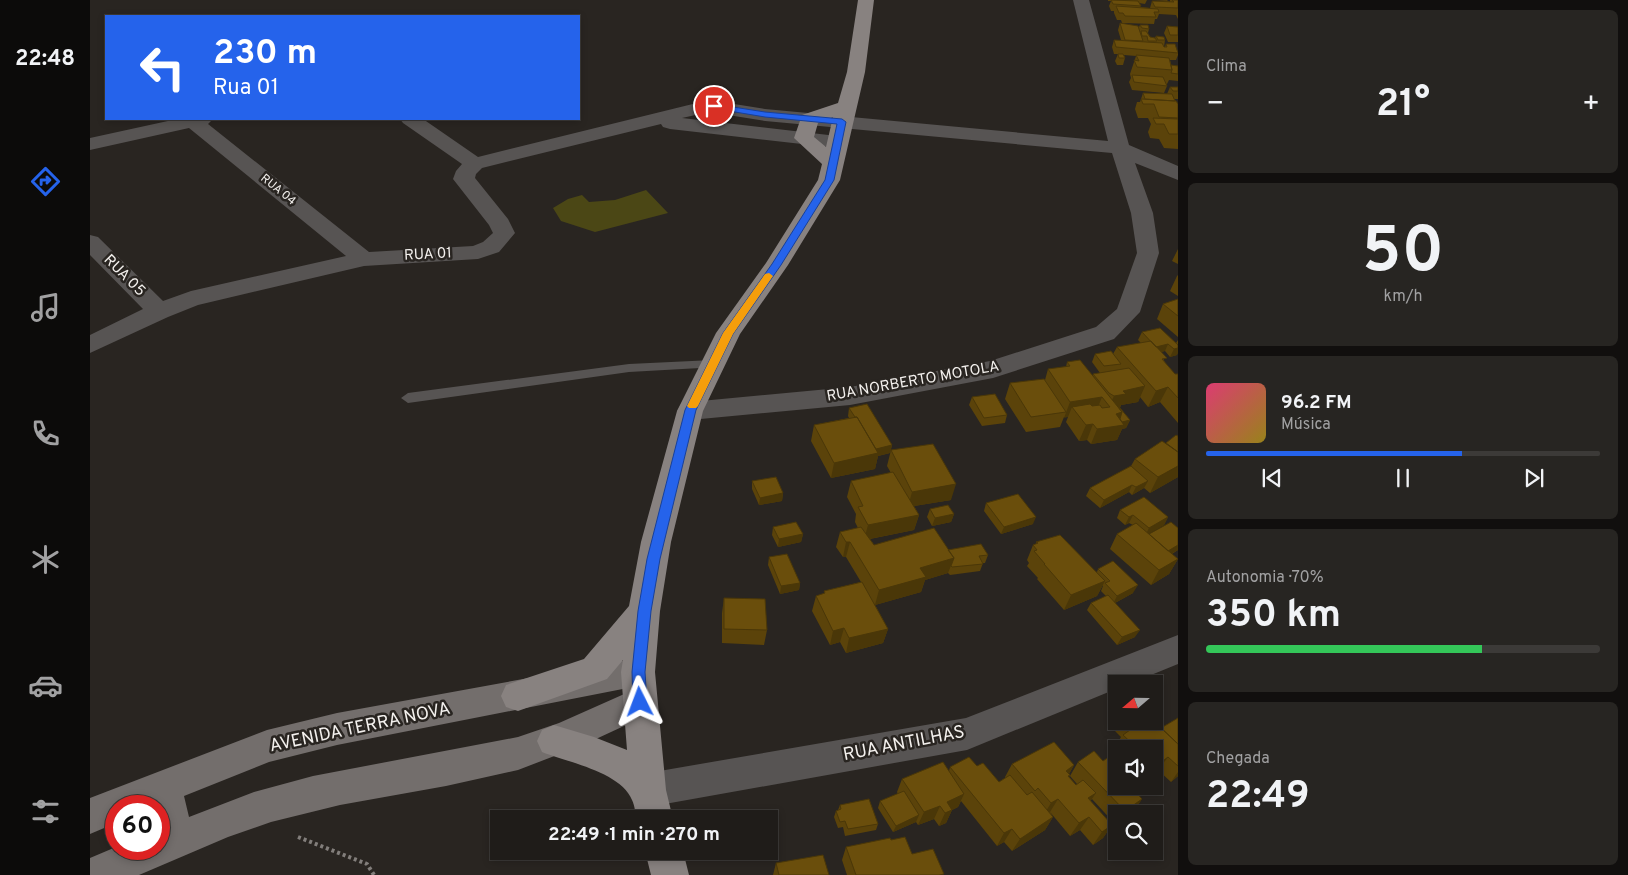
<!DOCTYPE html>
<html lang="pt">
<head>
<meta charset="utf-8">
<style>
  body { margin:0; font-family:Overpass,sans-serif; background:#272522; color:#f1f3f6; height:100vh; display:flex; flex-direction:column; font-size:19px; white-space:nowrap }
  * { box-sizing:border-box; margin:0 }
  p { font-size:16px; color:#a1a1a2 }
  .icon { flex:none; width:28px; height:28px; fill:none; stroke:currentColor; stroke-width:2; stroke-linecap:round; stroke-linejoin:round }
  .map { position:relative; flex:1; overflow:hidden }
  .panel { display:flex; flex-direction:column; gap:10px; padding:10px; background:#110f0e; width:450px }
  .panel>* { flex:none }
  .hud { position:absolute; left:15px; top:15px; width:475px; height:105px; border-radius:0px; box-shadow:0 2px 8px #0003,0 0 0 1px #3c3a38; background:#2563eb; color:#fff; overflow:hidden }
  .needle { width:32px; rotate:250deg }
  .buttons { position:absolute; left:1018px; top:675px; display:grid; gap:10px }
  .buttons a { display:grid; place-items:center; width:55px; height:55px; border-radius:0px; background:#1f1c19; box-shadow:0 2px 8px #0003,0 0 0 1px #3c3a38; font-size:25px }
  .speed { position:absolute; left:15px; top:795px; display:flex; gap:10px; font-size:25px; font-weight:700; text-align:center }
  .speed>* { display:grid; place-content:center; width:65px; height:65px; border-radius:50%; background:#1f1c19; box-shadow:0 2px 8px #0003,0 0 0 1px #3c3a38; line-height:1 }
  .speed .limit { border:8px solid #d22; background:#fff; color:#111 }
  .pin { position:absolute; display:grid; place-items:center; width:42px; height:42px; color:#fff; margin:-21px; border:2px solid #fff; border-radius:50%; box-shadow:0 1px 5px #0007 }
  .me { position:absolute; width:55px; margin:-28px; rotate:357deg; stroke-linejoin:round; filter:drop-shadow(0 0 4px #0008) }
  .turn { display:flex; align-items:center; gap:18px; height:105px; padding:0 25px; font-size:22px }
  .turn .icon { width:65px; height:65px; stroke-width:2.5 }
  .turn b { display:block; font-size:35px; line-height:42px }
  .big { font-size:38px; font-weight:700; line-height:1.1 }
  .panel .widget { flex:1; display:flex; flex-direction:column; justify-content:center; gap:8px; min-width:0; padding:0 18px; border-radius:8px; background:#272522 }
  .panel .dial { align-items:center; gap:0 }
  .dial b { font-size:65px; line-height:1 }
  .song { display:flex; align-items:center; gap:15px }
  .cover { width:60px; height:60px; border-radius:8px; background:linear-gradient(135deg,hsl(340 70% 55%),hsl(50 70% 35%)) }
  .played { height:5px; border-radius:2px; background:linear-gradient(90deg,#2563eb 65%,#3c3a38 65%) }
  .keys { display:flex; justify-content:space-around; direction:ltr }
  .heat { display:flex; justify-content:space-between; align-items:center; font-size:28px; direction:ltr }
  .charge { height:8px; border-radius:4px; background:linear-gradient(90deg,#34c759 70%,#3c3a38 0) }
  .trip { position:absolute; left:400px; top:810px; width:288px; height:50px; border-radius:0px; background:#1f1c19; box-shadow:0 2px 8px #0003,0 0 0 1px #3c3a38; font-weight:700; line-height:50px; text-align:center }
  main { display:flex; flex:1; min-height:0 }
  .tabs { display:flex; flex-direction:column; width:90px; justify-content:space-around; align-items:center; background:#0c0b0a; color:#a1a1a2 }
  .tabs .icon { width:35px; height:35px }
  .tabs .current { color:#2563eb }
  .tabs b { font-size:22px; color:#f1f3f6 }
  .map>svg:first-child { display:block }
</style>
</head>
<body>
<main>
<nav class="tabs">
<b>22:48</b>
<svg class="icon current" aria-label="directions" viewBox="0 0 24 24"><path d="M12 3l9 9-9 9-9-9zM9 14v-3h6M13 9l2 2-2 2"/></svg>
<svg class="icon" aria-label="music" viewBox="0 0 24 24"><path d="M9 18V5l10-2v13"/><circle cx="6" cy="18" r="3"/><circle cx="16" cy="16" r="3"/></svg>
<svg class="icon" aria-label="phone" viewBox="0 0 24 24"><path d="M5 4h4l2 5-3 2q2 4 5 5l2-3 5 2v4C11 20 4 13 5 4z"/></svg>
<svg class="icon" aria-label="climate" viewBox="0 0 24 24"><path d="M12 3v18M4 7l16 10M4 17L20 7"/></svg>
<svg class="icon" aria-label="car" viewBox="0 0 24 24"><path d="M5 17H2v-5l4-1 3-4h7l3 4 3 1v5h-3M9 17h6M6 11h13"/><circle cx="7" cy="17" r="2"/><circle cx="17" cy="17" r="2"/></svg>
<svg class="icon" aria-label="filters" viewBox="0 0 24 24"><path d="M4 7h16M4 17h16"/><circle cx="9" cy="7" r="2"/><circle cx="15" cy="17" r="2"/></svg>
</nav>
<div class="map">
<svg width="1088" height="875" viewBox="0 0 1088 875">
  <rect width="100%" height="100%" fill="#292521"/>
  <path fill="#4b4715" d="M556 190 578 213 505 232 471 221 463 208 478 199 492 195 499 202 525 200Z"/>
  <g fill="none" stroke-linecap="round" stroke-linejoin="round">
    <path stroke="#827e7b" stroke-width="4" stroke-dasharray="3 3" stroke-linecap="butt" d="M208 837 277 864 284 875"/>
    <path fill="#575453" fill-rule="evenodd" d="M623 360 628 361 629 364 628 367 539 372 318 403 311 398 318 393 539 364Z"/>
    <path fill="#575453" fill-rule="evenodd" d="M983 0H999L1039 145 1088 166V180L1045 163 1063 213 1069 253 1050 312 1024 339 903 378 760 405 600 420 591 418 587 411 591 404 600 402 760 387 900 361 1006 327 1027 309 1047 253 1041 213 1022 153 675 121 619 112 592 118 747 136 754 138 757 142 754 146 747 148 580 129 573 127 571 124 392 168 386 174 385 178 418 219 425 233 409 252 388 259 274 266 108 305 78 317 0 353V335L53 309 0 255V235L8 237 73 301 101 291 256 256 99 128 0 150V138L87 119H123L118 124 279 252 383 246 393 242 403 233 399 225 363 179 366 171 372 164 313 123 310 119H333L388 157 619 100 675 109 1018 141Z
      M1088 635V664L1039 684H1026V689L877 750 558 807 545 802 540 790 545 778 558 773 876 718Z"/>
    <path fill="#736e6c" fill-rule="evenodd" d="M548 658 560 662 565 672 560 682 548 686 247 745 179 762 94 796 99 817 164 792 223 776 428 737 469 723 550 687 562 691 567 702 562 713 493 745 428 770 356 786 250 805 181 822 138 837 49 875H0V858L26 847 69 849V806H26V823L0 834V798L177 730 247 713Z"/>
    <path fill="#888280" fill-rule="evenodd" d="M768 0H784L775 72 750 180 698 265 650 334 613 411 581 542 570 611 565 672 576 790 583 819H547C545 813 545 806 542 800 531 772 477 762 452 752L447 741 452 730 464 725 504 737 537 750 531 672 533 660 517 679 428 711 416 707 411 696 416 685 494 659 539 606 551 542 587 411 626 333 676 263 728 180 732 164 704 138 712 115 748 103 757 72ZM743 117 736 147 724 137 728 123Z
      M555 851H593L599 875H561Z"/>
  </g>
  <path fill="#5b430a" d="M1018 0H1057L1055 4 1049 3 1051 6 1050 7 1060 8 1062 1 1078 0 1077 1 1080 2V0H1088V19L1086 15 1069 14 1067 19H1065L1064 24 1032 23 1031 20H1027L1024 13V11H1021L1019 6 1021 1H1018Z
    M1030 23 1049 27 1050 25 1059 29 1058 33 1060 37 1065 38 1066 36 1075 40 1074 47H1075L1076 44 1088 52V55L1086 60H1080L1081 65 1088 66V81L1079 80 1077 84H1076L1077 86 1074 93 1042 90 1039 82 1041 78 1040 74 1046 56 1034 55 1035 58 1033 65H1027L1025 61 1028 54H1024L1022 47 1024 40H1031L1028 30Z
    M1077 26 1088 27V42H1078L1074 33Z
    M1080 87H1088V99H1084L1088 104V149L1074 148 1069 139 1060 138 1058 132 1061 124 1058 118H1048L1045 109 1047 102H1050L1053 93 1077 94Z
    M1088 249V264L1082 261Z
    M1088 275V296L1080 291 1087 276Z
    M1088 299V337L1067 319 1073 304Z
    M1052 332 1086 343 1088 340V352L1087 355 1080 357 1075 351 1071 352 1075 363 1085 374H1088V423L1070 402 1058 407 1050 397 1048 402 1031 405 1030 408 1040 420 1036 428 1032 429 1027 440 1001 444 997 440 989 441 976 422 978 417H974L970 427 936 432 915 399 920 383 955 380 958 369 976 367 977 362 1003 375V374L1010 373 1002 362 1005 354H1023L1027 347 1051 343 1048 340Z
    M882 397 917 415 915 423 892 426 879 405Z
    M759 408 802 445 800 453 788 456 785 469 741 478 721 441 724 425 759 418 758 416Z
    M801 450 861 500 824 506 829 515 824 530 780 539 784 545 858 550 898 555 895 563H893L890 571 860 575 858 573 835 580 831 592 785 605 798 629 793 643 756 653 750 642 740 645 722 611 726 596 734 594V591L771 582 756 557H753L746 547 750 532 768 528 765 522 766 514 757 497 761 481 801 473 797 466Z
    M1045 459 1088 477 1060 493 1054 488 1042 495 1039 492 1010 508 996 496 1000 488 1041 466Z
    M662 481 693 493 692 501 669 505 662 489Z
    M896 503 943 524 911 534 894 511Z
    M840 509 864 514 861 522 842 526 837 517Z
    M1030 510 1078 517 1074 525 1058 534H1059L1088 528V550L1082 554 1088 559 1079 574 1061 585 1020 549 1027 534 1043 525 1039 523 1035 525 1027 518Z
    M683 527 713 534 711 542 688 547 682 535Z
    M946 542 1007 572 1008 569 1043 593 1025 603 1045 637 1027 645 997 610 1001 603 1016 596 1011 591 1013 586V585L1007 596 974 610 947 579 948 578 937 566 939 563 937 560 943 545 946 544Z
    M679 557 710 583 709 590 690 594 678 565Z
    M634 598 677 630 674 645 632 643V613Z
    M1088 718V776L1081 782 1068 770 1064 774V749H1026V751L1024 749 1031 737 1025 731 1031 721H1064L1071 728Z
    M1013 761 1050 786 1046 792 1052 799 1043 812 1040 814H1026V824H1025L1002 799 1000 801 1022 825 1013 838 1003 845 990 830 980 836 960 812 963 817 955 830 922 851 914 842 907 846 871 801 868 807 862 810 856 823 849 826 844 819 828 825 826 822 803 832 788 808 790 801 808 794 807 792 812 779 859 771 860 767 887 766 909 782 915 778V777L922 764 984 765 979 774 980 775 979 777 986 785 987 784 980 776 988 762Z
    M750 805 788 824 786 830 755 836 753 827 748 828 744 817 746 811 748 810Z
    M801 840 822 854 853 875H757L752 860 756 847Z
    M686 863 739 875H683Z"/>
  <path fill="#4a3708" d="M1078 344 1075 351 1063 354 1066 347Z
    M1088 348V352L1087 355 1080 357 1084 349Z
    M1055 386 1048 402 1031 405 1029 409 1019 406 1024 396 1033 391Z
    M1078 387 1070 402 1058 407 1066 391Z
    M1012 397 1006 412 982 407 978 417 974 418 980 402Z
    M1032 412 1030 422 1040 420 1036 428 1032 429 1027 440 1001 444 1007 429 1026 414Z
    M1003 424 997 440 989 441 996 425Z
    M802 445 800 453 788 456 785 469 741 478 744 463 783 449Z
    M1088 466V477L1060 493 1068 477Z
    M1058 481 1054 488 1042 495 1046 487Z
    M866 484 861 500 818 507 822 492Z
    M1042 485 1039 492 1010 508 1014 500Z
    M693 493 692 501 669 505 670 498Z
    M864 514 861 522 842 526 845 518Z
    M829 515 824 530 774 540 778 525Z
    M1043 515 1039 523 1035 525 1039 517Z
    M946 517 943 524 911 534 914 527Z
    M1078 517 1074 525 1055 536 1059 528Z
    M713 534 711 542 688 547 689 539Z
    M756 542H760L756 557H753Z
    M1088 545V550L1070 560 1075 553Z
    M864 558 858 573 835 580 831 592 785 605 789 590 830 568Z
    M1088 559 1079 574 1061 585 1069 570Z
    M1015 581 1007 596 974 610 981 595Z
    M710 583 709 590 690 594 691 586Z
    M1048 585 1043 593 1023 604 1027 596Z
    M754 628 750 642 740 645 743 631Z
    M798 629 793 643 756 653 759 638Z
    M1050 630 1045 637 1027 645 1032 637Z
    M1078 757 1068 770 1064 774V769L1066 766Z
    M984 765 976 779V771Z
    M1088 772V776L1081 782Z
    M1045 786H1050L1045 793 1042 788Z
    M1006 793 997 806 998 798Z
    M874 794 868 807 862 810 856 823 849 826 855 813 857 802Z
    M968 799 960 812 953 816 961 803Z
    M1052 799 1043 812 1040 814H1033L1035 811Z
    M850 806 844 819 828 825 834 812Z
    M829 815 826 822 803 832 806 826Z
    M963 817 955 830 922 851 930 839Z
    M999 817 990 830 980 836 989 823Z
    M1022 825 1013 838 1003 845 1012 832Z
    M922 829 914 842 907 846 914 833Z"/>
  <path fill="#6a4e0c" stroke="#4a3708" d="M1021 0 1048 1 1051 6 1023 4Z
    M1082 0H1088V8L1065 7 1062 1 1084 2Z
    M1026 6 1068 9 1069 12H1064L1066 17 1035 16 1033 13H1029Z
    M1030 23 1048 26 1053 41 1035 40Z
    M1050 25H1058L1059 29 1052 28Z
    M1077 26 1088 27V35H1080Z
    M1051 31H1056L1060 37 1065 38 1067 41H1058L1057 36H1052Z
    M1066 36 1074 37 1075 40H1068Z
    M1024 40 1072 43 1074 47H1077L1076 44H1085L1088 53 1026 47Z
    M1028 54H1033L1035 58H1029Z
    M1046 55 1079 58 1082 70 1047 67 1044 60 1049 61Z
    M1081 65 1088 66V74L1081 73 1082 70Z
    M1042 75 1073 77 1077 86 1044 82Z
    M1080 87H1088V91H1083Z
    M1053 93 1082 94 1085 101 1055 99Z
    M1051 99 1086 101 1088 104V118L1069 117 1064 104H1053Z
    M1063 118 1088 119V134H1079L1074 124H1066Z
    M1088 299V316L1073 304Z
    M1070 328 1088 345V348L1084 349 1078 344 1066 347 1052 332Z
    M1061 341 1077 358 1072 359 1085 374H1088V398L1078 387 1066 391 1027 347Z
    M1021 351 1031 364 1014 366 1005 354Z
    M990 360 1032 412 1026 414 1034 425 1007 429 1003 424 996 425 982 407 1000 404 1002 406 1010 405 1012 408 1020 407 1012 397 980 402 958 369 980 366 977 362Z
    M1039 368 1055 386 1033 391 1036 394 1024 396 1019 393 1003 374Z
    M954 379 976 412 941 417 920 383Z
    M905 394 917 415 894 418 882 397Z
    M777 404 802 445 786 449 767 417H765L759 408Z
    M1029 408H1030L1040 420 1032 422 1030 419 1032 412Z
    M767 417 788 453 744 463 724 425Z
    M1086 435 1088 436V452L1076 443Z
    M1072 441 1088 452V466L1068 477 1045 459Z
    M843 444 866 484 822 492 801 450Z
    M1041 466 1058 481 1046 487 1042 485 1014 500 1000 488Z
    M803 472 829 515 778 525 768 507 773 506 761 481Z
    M686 477 693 493 670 498 662 481Z
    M928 494 946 517 914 527 896 503Z
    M1054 497 1078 517 1059 528 1043 515 1039 517 1030 510Z
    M858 505 864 514 845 518 840 509Z
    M706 522 713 534 689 539 683 527Z
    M1081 522 1088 528V545L1078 551 1059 534Z
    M1046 523 1088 559 1069 570 1027 534Z
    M771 527 784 545 844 528 864 558 830 568 836 577 789 590 760 542H756L750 532Z
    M970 535 1015 581 981 595 954 564H955L944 551 947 550 943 545 948 543 946 542Z
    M891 544 898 555 889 556 893 564 862 567 861 566 864 558 858 550Z
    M697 554 710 583 691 586 679 557Z
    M1023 561 1048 585 1027 596 1015 583 1020 581 1008 569Z
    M772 582 798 629 759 638 754 628 743 631 726 596 735 593 734 591Z
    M1018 595 1050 630 1032 637 1001 603Z
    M634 598 675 599 677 630 634 629Z
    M1088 718V744L1071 728Z
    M1039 721H1064L1088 744V766L1078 757 1066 766 1064 764V749H1048L1033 735 1044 727Z
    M964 742 984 765 976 771 980 775 978 776 986 785 993 780 1006 793 998 798 1022 825 1012 832 999 817 989 823 968 799 961 803 948 788 945 791 922 764Z
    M1004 751 1013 761 1026 752V786H1045L1042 788 1052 799 1035 811 988 762Z
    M879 757 887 766 893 763 909 782 920 775 937 795 942 792 963 817 930 839 922 829 914 833 860 767Z
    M853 762 874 794 857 802 862 810 855 813 850 806 834 812 812 779Z
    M814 791 829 815 806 826 790 801Z
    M779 799 788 824 758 829 755 821 750 822 746 811 751 809 750 805Z
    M815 837 822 854 843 849 854 874 849 875H766L756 847 800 838 801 840Z
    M733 855 739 875H689L686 863Z"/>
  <path fill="#2563eb" stroke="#184099" d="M624 104 675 112 752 119 756 122 744 180 691 265 643 334 606 410 570 559 561 611 555 672 557 702 555 706 550 708 545 706 543 702 542 672 548 611 557 559 595 410 633 333 682 264 735 180 747 124 675 117 621 108 620 106Z"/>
  <path fill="#f59e0b" d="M679 273 683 276 643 334 608 406 606 408H599L597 406 633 333 675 274Z"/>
  <g text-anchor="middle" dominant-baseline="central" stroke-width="5" stroke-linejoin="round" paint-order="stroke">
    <g font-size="12" fill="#f3f0ed" stroke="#292521">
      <text transform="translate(188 190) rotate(39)">RUA 04</text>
    </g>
    <g font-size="15" fill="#f3f0ed" stroke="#292521">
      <text transform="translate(338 255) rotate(-3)">RUA 01</text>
      <text transform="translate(34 276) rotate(45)">RUA 05</text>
      <text transform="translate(823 382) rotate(-10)">RUA NORBERTO MOTOLA</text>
    </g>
    <g font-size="18" fill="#f3f0ed" stroke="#292521">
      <text transform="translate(270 728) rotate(-12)">AVENIDA TERRA NOVA</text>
      <text transform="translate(814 744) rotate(-11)">RUA ANTILHAS</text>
    </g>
  </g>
</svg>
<div class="buttons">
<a><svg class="needle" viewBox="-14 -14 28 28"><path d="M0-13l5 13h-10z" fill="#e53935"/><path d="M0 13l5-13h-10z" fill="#a1a1a2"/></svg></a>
<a><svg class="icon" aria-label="sound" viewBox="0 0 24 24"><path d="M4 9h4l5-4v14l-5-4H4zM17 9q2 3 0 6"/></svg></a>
<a><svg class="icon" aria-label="search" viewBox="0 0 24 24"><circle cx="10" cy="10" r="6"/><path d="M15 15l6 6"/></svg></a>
</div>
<div class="speed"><div class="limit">60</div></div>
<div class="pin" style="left:624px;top:106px;background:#d93025"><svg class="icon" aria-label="arrive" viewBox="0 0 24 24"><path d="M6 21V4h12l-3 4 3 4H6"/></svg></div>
<svg class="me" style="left:550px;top:702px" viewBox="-20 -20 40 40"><path d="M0-17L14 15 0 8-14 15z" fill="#2563eb" stroke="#fff" stroke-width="4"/></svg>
<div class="trip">22:49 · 1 min · 270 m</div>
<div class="hud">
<div class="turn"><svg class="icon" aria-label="left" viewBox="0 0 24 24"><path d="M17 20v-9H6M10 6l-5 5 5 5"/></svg><div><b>230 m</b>Rua 01</div></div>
</div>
</div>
<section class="panel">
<div class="widget"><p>Clima</p>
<div class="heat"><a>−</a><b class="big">21°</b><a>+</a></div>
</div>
<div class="widget dial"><b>50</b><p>km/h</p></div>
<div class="widget">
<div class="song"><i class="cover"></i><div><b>96.2 FM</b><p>Música</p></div></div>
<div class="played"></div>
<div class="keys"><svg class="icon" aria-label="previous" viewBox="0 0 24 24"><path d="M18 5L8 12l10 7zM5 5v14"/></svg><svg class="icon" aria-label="pause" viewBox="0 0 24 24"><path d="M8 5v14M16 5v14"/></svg><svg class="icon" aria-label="next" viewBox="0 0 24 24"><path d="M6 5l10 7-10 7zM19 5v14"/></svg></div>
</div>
<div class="widget"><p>Autonomia · 70%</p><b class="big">350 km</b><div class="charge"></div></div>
<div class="widget"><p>Chegada</p><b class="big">22:49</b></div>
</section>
</main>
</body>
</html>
